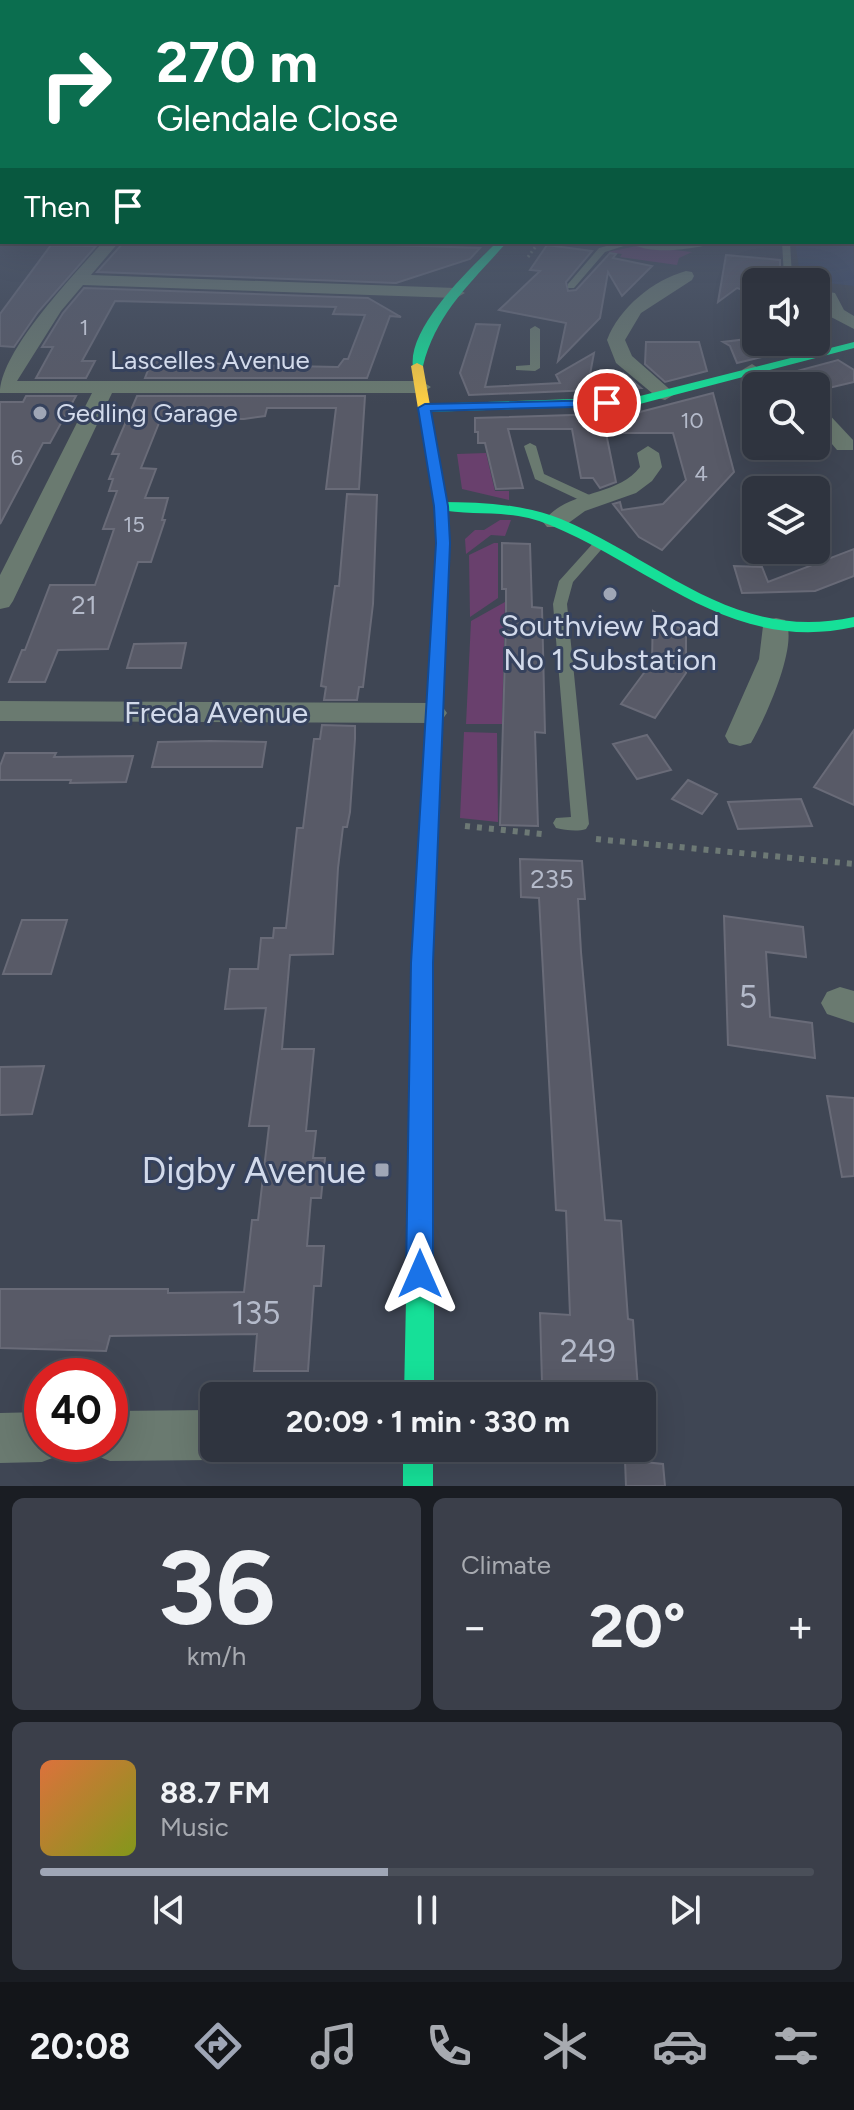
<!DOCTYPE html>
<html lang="en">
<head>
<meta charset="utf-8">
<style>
  body { margin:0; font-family:Figtree,sans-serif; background:#3b3f4a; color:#f1f3f6; height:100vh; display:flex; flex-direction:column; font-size:30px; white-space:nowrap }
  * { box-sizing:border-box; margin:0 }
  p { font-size:26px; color:#a7aab0 }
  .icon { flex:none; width:44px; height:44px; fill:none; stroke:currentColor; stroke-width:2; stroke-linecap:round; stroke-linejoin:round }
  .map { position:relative; height:1486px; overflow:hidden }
  .drawer { display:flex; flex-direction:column; gap:12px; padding:12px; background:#1a1d23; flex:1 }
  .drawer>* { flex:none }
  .banner { position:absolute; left:0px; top:0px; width:854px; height:244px; box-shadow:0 8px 32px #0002,0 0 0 2px #4a4f59; background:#0b6e4f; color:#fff; overflow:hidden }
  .fabs { position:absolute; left:742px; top:268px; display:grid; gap:16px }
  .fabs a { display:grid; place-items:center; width:88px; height:88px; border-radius:12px; background:#2f343f; box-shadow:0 8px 32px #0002,0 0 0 2px #4a4f59; font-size:40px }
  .speed { position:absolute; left:24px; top:1358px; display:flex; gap:16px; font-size:40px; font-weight:700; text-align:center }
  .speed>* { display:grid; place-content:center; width:104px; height:104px; border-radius:50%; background:#2f343f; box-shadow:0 8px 32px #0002,0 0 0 2px #4a4f59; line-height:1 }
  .speed .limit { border:12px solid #d22; background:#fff; color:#111 }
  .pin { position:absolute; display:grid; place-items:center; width:68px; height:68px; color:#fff; margin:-34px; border:4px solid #fff; border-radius:50%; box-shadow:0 2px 8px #0007 }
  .me { position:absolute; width:88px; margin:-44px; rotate:0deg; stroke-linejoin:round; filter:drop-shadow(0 0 6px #0008) }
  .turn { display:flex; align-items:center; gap:28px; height:168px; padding:0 24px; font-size:36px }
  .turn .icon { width:104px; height:104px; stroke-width:2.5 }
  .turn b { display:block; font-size:56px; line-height:68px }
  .then { display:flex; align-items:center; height:76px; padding:0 24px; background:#0003; gap:16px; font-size:30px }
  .big { font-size:60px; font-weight:700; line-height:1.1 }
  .drawer .card { flex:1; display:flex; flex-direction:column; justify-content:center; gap:12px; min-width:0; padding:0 28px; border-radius:12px; background:#3b3f4a }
  .drawer .dial { align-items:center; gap:0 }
  .dial b { font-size:104px; line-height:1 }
  .song { display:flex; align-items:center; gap:24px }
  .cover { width:96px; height:96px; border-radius:12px; background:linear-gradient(135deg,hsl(20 70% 55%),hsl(70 70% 35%)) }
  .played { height:8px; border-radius:4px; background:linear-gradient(90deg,#9fa6b6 45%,#4a4f59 45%) }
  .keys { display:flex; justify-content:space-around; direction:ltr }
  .heat { display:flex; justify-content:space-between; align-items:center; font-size:44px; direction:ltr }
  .drawer .tiles { flex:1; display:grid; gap:12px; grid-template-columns:1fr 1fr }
  .card:last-child { grid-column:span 2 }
  .trip { position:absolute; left:200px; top:1382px; width:456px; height:80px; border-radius:12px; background:#2f343f; box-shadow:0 8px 32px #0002,0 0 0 2px #4a4f59; font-weight:700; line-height:80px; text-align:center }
  .menu { display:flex; height:128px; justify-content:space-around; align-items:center; background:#131519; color:#a7aab0 }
  .menu .icon { width:56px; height:56px }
  .menu .active { color:#9fa6b6 }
  .menu b { font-size:36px; color:#f1f3f6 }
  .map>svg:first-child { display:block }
</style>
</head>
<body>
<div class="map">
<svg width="854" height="1486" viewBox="0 0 854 1486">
  <rect width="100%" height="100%" fill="#3f4654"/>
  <path fill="#3b4866" d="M852 196 854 286 801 280 795 242H852Z"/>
  <path fill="#69406d" d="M637 246 692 252 679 258 677 265 620 257 622 254 607 252Z
    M486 453 495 491H509V500L462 489 457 454Z
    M500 520H511L505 536 491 535 466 554 465 539 475 530H484Z
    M494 543H498V598L470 617 469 555Z
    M505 602 502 724H466L471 621Z
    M464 732 497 733 498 822 460 818Z"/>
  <path fill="#585a67" stroke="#696b78" stroke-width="2" d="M124 242H300L480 248 470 259 396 283 97 272Z
    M51 245 96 246 38 312 14 347 0 346V314Z
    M547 245 592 251 566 282 568 291 576 290 610 253 616 254 613 258 652 266 622 296 608 272 600 318 558 361 566 323 499 310 540 271 530 270Z
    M726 255 780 260V266L746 291 737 288 718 302Z
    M84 288 368 298 401 317 390 316 367 378H145L152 360 170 358H208L206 363 237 365 338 367 344 359H348L365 315 333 314 336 307 115 301 82 361H95L86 378H36L53 347H42L63 313Z
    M476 324 500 325 485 387 560 383 556 375 594 353 589 380 623 373 641 388 469 395 460 373Z
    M756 338V342H807L811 345 737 363 730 346 723 342Z
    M646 342H699L707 371 665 382 645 364Z
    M838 360 854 370V382L816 391V386H794L778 376Z
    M713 393 734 472 662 550 639 537 613 504 620 502 622 510 663 504 686 480 673 433H606L616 482 600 488 593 478H581L572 429H508L523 488 496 489 485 443H478V432H475V418L636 413Z
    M26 396H76L50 443H43L0 524V402H23Z
    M137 396H365L359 489H326L336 408H267L265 416 244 419 161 418 141 468 156 469 145 498H168L162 520H165L151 562H138L108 649 58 650 45 682H9L22 650H25L50 585H95L114 529H103L117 491H109L113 479H109L119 454H112Z
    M347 494 377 495 373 604 363 687H359L357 700H324L326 687 321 686 335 586H339Z
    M502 543 530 544 532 607 542 608 545 733 535 732 538 826 500 825 506 622V589H502Z
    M854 549V576L815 591 742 593 734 566 762 567 768 582Z
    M653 611 686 632V673L655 718 621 704 652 662Z
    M186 643 181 668H127L134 644Z
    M322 725 355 726V739L350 812 347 827H343L338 868 333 954 290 955 282 1049H314L306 1131H316L313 1158H325L321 1198H311L307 1246H324L321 1286H314L308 1371H254L257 1334 110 1336 106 1351 0 1348V1289H168V1293L244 1292 252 1220H258L269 1126H249L266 1008 225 1009 230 969H258L261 938H273L274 928H286L297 828H303L314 739H320Z
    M854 730V805L814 787Z
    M647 735 671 770 637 779 613 744Z
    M210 741 266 742 262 767H152L158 742Z
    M5 753H56L54 757 133 756 126 782 70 783 71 780H0V766Z
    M688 780 717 794 702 814 672 799Z
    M801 799 812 826 738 829 728 802Z
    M520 859 582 861 585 899H578L581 952 605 1220 621 1221 628 1319 633 1320 638 1389 542 1382 540 1313 570 1315 566 1211 556 1210 539 898 521 897Z
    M724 916 803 927 806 957 766 952 770 1017 812 1023 815 1058 728 1045Z
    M22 920H67L51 974H3Z
    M44 1066 32 1114 0 1115V1067Z
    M827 1096 854 1098V1176L842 1177Z
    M625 1460 663 1464 665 1486H626Z"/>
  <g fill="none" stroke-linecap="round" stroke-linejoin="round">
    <path stroke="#6d7975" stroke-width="3" stroke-dasharray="2 3" stroke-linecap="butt" d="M528 257 539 242"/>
    <path stroke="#6d7975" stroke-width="6" stroke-dasharray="5 7" stroke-linecap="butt" d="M465 826 542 834
      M596 839 854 864"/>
    <path fill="#6a7a70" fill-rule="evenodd" d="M852 237H854V243L850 242Z
      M622 242H636L605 252 574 288H568V284L599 248Z
      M782 242H790L792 276 788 279 784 276Z
      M535 326 540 329V368L535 371 516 370V366L530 365V329Z
      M530 443 536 446 544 474 596 498V504H588L535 479 524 446Z
      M601 539 607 543 573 582 567 604 589 824 586 829C577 832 565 830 556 828L553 823 556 818 571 817 553 604 559 581 596 540Z"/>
    <path fill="#6a7a70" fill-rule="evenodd" d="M103 242H119L91 275 456 288 465 293 456 298 83 285 61 311 17 381H421L431 387 421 393H112L13 601 9 607 0 609V575L92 393H0C0 351 74 275 103 242Z
      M630 242H709L707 245C687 250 646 255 630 242Z
      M686 271 692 272 694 276 692 280 641 313 625 340 632 356 675 394 665 400 658 398 616 363 607 340C619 308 653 280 686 271Z
      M829 292 835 293 844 310 854 316V329L831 317 820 297Z
      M752 364 786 386H763L742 370Z
      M816 406 823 408 853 440V450H837L816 425Z
      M648 446 659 453 662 467 652 481 636 493 585 511 563 527H547L543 522C567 489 616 498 640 467L637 453Z
      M776 618 785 620C800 643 764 721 751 743L740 746 729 743 725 736 759 659 763 626 767 620Z
      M0 701 432 703 442 706 447 713 442 720 432 723 0 721Z
      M840 987 854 991V1023L827 1014 821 1003 827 992Z
      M214 1410V1448H233L232 1453 214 1460 110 1461 92 1454 88 1444H110V1411Z
      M42 1412V1444H64L60 1455 42 1462 0 1463V1413Z"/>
    <path fill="#16e098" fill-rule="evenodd" d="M497 242H507C472 282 436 313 423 366L413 368C407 327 470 269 497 242Z
      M854 342V348L636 405 425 412 419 408 425 404 636 397Z
      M441 502C482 502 523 504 561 519 663 562 735 643 854 617V627C732 654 654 568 550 525 510 508 475 517 436 509L434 506Z
      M424 905 431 907 434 913V1396H404L414 913 417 907Z
      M403 1448H433V1486H403Z"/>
    <path fill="#ffcf43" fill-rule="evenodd" d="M417 363 423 366 448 506 450 543 434 913 431 919 424 921 417 919 414 913 436 543 434 506 411 366Z"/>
  </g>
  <linearGradient id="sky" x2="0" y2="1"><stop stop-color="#23262e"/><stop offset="0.49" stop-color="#525d72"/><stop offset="1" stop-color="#525d72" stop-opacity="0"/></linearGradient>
  <rect width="854" height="404" fill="url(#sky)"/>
  <path fill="#1a73e8" stroke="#114b97" stroke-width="2" d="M607 400 612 401V406L431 411 448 506 450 543 433 963V1274L429 1283 420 1287 410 1283 406 1274 411 963 436 543 434 506 418 408 425 404Z"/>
  <g fill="#9fa6b6" stroke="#36425d" stroke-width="3">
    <circle cx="40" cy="413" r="8"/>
    <circle cx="610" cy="594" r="8"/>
    <rect x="374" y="1162" width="16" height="16" rx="4"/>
  </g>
  <g text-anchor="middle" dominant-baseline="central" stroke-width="6" stroke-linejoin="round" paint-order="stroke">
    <g font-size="22" fill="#b4baca">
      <text x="84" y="327">1</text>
      <text x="692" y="420">10</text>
      <text x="17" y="457">6</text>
      <text x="701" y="473">4</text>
      <text x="134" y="524">15</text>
    </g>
    <g font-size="26" fill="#d2daeb" stroke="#36425d">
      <text x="210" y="360">Lascelles Avenue</text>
    </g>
    <g font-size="26" fill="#d2daeb" stroke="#36425d" text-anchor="start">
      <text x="56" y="413">Gedling Garage</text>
    </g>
    <g font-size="26" fill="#b4baca">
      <text x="84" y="605">21</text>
      <text x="552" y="879">235</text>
    </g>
    <g font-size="30" fill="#d2daeb" stroke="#36425d">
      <text x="610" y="625">Southview Road<tspan x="610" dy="34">No 1 Substation</tspan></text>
    </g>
    <g font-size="30" fill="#d2daeb" stroke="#36425d">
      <text x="216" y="712">Freda Avenue</text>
    </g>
    <g font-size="32" fill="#b4baca">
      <text x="748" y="997">5</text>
      <text x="256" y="1313">135</text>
      <text x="588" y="1351">249</text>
    </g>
    <g font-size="36" fill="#d2daeb" stroke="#36425d" text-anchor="end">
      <text x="366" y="1170">Digby Avenue</text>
    </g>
  </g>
</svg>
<div class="fabs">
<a><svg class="icon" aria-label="sound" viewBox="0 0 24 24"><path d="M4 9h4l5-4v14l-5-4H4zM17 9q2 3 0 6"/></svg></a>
<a><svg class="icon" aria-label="search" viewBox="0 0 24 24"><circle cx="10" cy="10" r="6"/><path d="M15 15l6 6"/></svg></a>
<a><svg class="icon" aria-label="layers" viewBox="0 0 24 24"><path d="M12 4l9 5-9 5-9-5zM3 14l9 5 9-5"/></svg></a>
</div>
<div class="speed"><div class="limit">40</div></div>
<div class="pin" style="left:607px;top:403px;background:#d93025"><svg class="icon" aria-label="arrive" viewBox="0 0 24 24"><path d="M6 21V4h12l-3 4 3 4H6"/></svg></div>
<svg class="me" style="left:420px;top:1274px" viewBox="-20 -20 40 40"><path d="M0-17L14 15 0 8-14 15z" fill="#1a73e8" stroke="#fff" stroke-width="4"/></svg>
<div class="trip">20:09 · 1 min · 330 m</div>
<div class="banner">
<div class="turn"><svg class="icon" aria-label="right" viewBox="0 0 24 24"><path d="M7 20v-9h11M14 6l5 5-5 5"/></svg><div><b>270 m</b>Glendale Close</div></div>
<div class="then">Then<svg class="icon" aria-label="arrive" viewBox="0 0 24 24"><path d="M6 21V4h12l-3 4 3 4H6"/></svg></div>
</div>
</div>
<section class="drawer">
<div class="tiles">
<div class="card dial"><b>36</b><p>km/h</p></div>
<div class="card"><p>Climate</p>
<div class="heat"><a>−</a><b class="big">20°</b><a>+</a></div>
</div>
<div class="card">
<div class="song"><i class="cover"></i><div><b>88.7 FM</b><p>Music</p></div></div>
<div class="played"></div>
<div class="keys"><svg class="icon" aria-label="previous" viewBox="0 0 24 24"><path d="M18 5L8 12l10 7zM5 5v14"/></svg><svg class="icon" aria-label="pause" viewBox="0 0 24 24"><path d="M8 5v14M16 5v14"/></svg><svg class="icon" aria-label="next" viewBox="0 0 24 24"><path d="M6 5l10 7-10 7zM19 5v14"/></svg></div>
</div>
</div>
</section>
<nav class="menu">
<b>20:08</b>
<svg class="icon active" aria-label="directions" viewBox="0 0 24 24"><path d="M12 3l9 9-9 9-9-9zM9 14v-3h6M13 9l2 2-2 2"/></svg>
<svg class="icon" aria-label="music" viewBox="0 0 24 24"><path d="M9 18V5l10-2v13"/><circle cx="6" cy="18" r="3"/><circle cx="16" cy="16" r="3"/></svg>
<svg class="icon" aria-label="phone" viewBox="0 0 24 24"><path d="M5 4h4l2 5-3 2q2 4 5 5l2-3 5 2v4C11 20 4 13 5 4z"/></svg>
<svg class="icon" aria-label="climate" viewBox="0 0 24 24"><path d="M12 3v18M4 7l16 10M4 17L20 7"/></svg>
<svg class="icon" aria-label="car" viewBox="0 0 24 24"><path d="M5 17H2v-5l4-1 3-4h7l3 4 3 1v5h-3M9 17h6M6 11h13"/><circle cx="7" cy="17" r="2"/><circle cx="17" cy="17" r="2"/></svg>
<svg class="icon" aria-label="filters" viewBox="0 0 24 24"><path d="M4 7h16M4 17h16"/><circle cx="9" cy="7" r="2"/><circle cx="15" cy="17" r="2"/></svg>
</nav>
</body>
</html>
